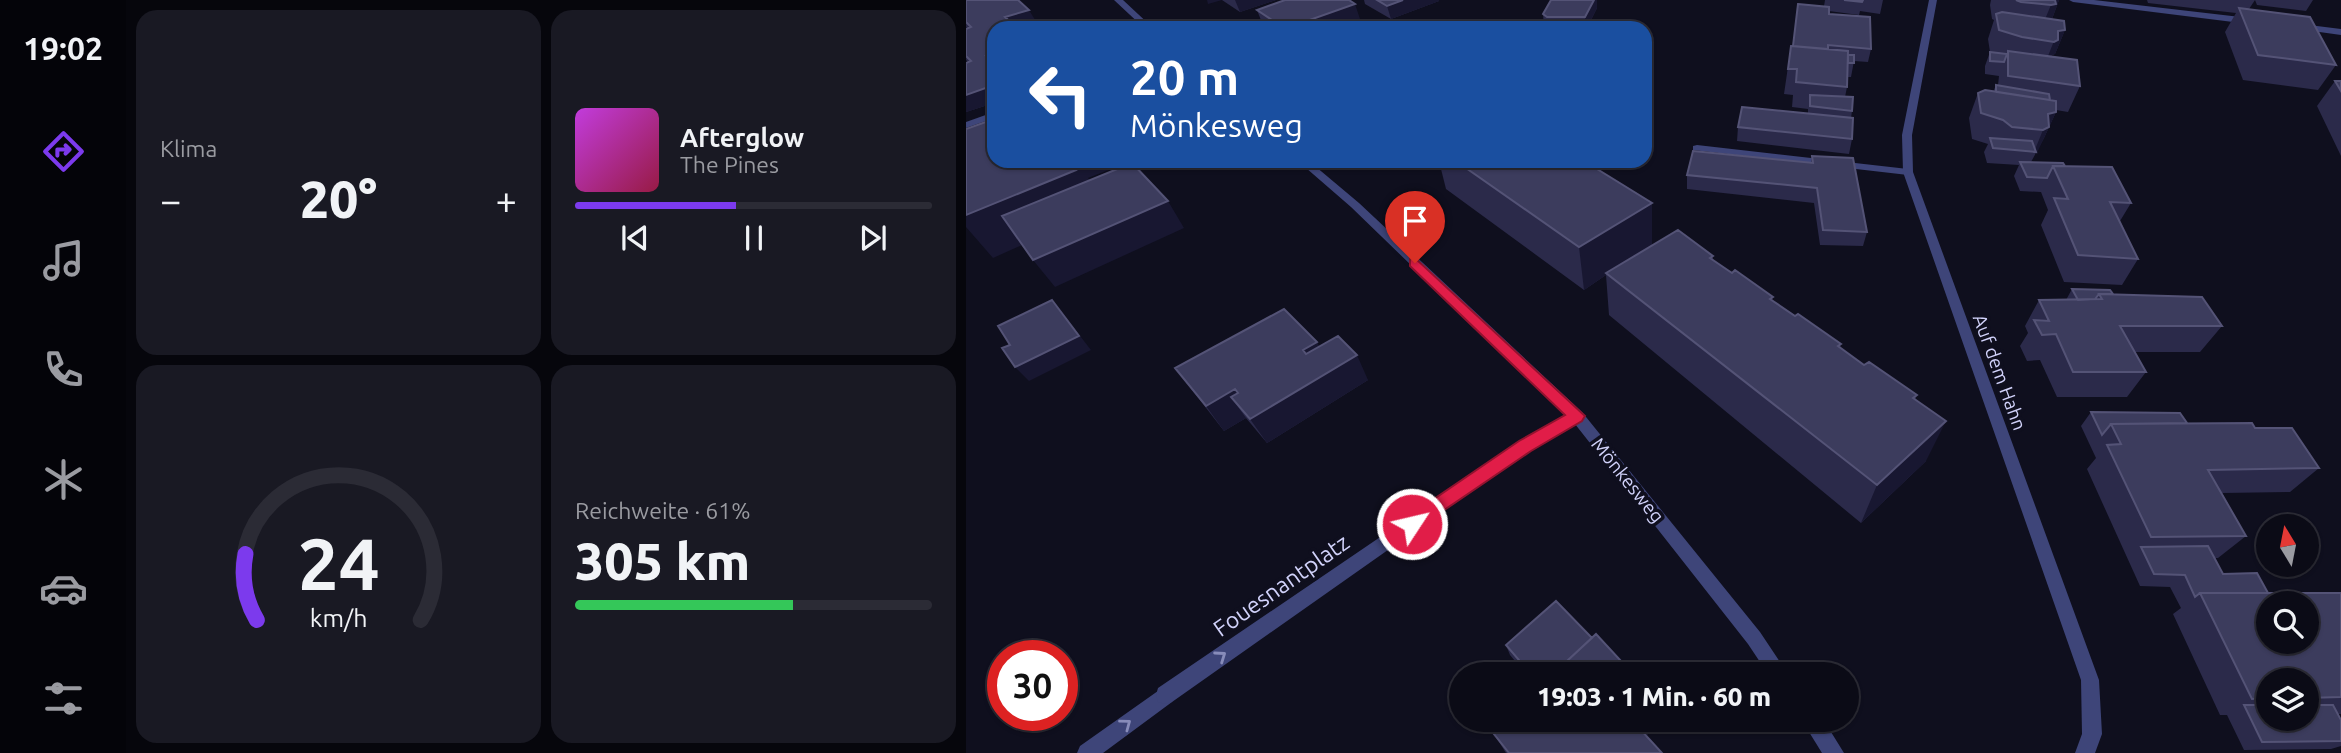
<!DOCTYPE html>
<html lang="de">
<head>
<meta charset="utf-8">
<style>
  body { margin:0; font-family:Ubuntu,sans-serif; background:#191923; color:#f1f3f6; height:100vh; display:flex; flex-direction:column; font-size:26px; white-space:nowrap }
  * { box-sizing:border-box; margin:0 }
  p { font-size:23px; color:#9a9ba1 }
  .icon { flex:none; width:38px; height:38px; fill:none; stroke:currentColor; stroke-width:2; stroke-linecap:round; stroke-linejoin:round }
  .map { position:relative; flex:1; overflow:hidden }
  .panel { display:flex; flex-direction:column; gap:10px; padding:10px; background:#06060c; width:840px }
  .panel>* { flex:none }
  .hud { position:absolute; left:21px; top:21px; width:665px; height:147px; border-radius:21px; box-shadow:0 2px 5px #0004,0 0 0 2px #2b2b35; background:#1a4fa0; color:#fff; overflow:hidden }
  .needle { width:46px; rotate:350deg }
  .buttons { position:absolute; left:1290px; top:514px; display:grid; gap:14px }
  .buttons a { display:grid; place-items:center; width:63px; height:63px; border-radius:50%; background:#0b0b16; box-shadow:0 2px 5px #0004,0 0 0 2px #2b2b35; font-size:35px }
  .speed { position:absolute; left:21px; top:640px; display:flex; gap:14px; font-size:35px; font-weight:700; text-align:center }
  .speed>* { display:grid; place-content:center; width:91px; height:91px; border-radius:50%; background:#0b0b16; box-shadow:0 2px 5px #0004,0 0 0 2px #2b2b35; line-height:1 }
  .speed .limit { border:10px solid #d22; background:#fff; color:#111 }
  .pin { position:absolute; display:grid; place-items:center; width:60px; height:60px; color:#fff; margin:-72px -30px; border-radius:50% 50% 50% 0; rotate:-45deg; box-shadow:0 0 7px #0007 }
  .pin .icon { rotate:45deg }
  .me { position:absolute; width:77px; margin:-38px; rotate:55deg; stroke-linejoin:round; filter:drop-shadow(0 0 5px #0008) }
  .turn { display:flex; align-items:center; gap:24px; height:147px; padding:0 28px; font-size:32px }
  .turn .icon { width:91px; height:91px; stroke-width:2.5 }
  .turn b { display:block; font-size:49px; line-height:60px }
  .big { font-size:52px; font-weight:800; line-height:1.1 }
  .panel .card { flex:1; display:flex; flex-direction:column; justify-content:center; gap:10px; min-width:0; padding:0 24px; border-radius:21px; background:#191923 }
  .panel .dial { align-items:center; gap:0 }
  .dial svg { height:182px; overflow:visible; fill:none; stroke:#2b2b35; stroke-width:7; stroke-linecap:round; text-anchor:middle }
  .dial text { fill:#f1f3f6; stroke:none }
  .song { display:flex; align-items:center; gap:21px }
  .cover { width:84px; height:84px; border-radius:10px; background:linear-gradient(135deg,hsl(290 70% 55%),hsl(340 70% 35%)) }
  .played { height:7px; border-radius:4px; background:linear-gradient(90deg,#7c3aed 45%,#2b2b35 45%) }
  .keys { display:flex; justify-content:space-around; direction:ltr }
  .heat { display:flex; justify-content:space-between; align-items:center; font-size:38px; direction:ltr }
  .charge { height:10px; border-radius:5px; background:linear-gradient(90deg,#34c759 61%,#2b2b35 0) }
  .panel .tiles { flex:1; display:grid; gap:10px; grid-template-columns:repeat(2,1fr) }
  .trip { position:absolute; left:483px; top:662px; width:410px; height:70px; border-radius:35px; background:#0b0b16; box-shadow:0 2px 5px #0004,0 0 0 2px #2b2b35; font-weight:800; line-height:70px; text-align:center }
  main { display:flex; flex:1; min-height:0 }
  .dock { display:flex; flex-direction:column; width:126px; justify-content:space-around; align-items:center; background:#040409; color:#9a9ba1 }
  .dock .icon { width:49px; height:49px }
  .dock .current { color:#7c3aed }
  .dock b { font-size:32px; color:#f1f3f6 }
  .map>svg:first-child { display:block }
</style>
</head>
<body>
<main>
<nav class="dock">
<b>19:02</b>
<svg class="icon current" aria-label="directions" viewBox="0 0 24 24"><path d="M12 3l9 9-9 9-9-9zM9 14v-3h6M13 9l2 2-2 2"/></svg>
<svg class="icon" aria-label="music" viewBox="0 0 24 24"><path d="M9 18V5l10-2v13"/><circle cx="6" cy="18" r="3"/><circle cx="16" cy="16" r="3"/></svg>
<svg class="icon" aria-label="phone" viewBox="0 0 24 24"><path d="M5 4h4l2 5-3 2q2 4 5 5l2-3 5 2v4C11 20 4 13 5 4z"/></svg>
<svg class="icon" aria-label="climate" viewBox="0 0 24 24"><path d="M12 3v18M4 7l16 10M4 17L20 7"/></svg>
<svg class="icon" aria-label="car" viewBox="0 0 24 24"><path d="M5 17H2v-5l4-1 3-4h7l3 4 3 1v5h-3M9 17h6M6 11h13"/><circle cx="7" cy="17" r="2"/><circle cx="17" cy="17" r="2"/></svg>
<svg class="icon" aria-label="filters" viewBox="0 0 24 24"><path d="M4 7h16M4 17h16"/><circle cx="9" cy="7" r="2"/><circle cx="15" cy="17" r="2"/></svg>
</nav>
<section class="panel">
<div class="tiles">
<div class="card"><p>Klima</p>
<div class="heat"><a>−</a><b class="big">20°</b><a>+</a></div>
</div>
<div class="card">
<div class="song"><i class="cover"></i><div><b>Afterglow</b><p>The Pines</p></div></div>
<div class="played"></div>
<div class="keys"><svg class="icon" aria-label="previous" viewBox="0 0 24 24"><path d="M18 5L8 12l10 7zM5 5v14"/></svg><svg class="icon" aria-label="pause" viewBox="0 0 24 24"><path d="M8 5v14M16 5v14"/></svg><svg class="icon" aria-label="next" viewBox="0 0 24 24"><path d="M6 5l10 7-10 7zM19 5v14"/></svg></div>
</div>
<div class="card dial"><svg viewBox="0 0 100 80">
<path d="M14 69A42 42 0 1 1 86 69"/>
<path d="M14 69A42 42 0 0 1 9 40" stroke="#7c3aed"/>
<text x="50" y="56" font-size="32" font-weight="700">24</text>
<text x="50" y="72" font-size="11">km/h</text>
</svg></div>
<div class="card"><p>Reichweite · 61%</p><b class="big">305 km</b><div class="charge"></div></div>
</div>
</section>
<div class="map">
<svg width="1375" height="753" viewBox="0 0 1375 753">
  <rect width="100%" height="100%" fill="#0f0f1e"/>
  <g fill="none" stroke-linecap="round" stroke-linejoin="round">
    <path fill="#3e4579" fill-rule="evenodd" d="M731 145 942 169 947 172 942 175 727 150V146Z
      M199 686 206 688 208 695 206 702 137 753H111L114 746Z"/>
    <path fill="#3e4579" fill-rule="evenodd" d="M148 0H157L187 28H178Z
      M963 0H971L946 135 947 172 1133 680 1136 734 1129 753H1109L1116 734 1115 680 937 172 936 135Z
      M1103 0H1128L1283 18 1287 21 1283 24 1107 2Z
      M1335 24 1375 29V35L1332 29V25Z
      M28 112V118L0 128V122Z
      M332 161H343L393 203 616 412 794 632 822 674H802L782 644 609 424 564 450 206 702 199 704 192 702 190 695 192 688 554 442 600 415 385 207Z
      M835 719H857L878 753H856Z"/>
  </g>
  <path fill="#2b2a4a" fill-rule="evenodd" d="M0 0 71 23 55 28H28V103L0 112V63L2 62 0 60V29L1 28 0 27Z
    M256 0H310L274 12Z
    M398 0H473V1L425 19 399 4Z
    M859 0H917L914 14 894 11 893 15 863 11V14L905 49 902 62 888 61 885 77H882L881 87 879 97 886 111 885 118 886 139 883 154 771 141 772 127 842 114V109L826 107 827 95 818 94 825 46H827L858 6Z
    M1025 0H1093L1086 19 1099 30 1089 54 1086 55 1085 57 1114 86 1102 112 1090 110V112L1078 138 1065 162 1099 166 1165 203 1154 221 1172 259 1156 285 1098 282 1075 225 1082 210 1075 192 1054 191 1048 176 1053 165 1021 163 1018 152 1022 144 1006 139 1003 118 1012 93 1027 92 1030 85H1032L1033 76 1019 74V66L1024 52 1022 39 1028 20 1026 19 1024 5Z
    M1181 0H1347L1340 11 1291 5 1289 0 1283 9 1370 65 1352 90 1277 80 1259 32 1270 13 1182 3Z
    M631 8 621 28H580L578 27 577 14Z
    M291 10 397 28H298Z
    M1369 81H1375V156L1351 106Z
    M846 156 901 232 897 246 854 245 848 203 721 189V175L845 163Z
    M473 161H618L686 203V246L747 256V260L766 273 807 297 806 301 829 316 875 344 874 348 898 365 951 395 949 400 960 461 895 523 643 315 640 275 618 290 480 189Z
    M1106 289 1147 294 1256 326 1234 352H1169L1180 372 1161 397H1091L1074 360 1061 361 1054 346 1062 333 1059 326 1073 300H1100Z
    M351 342 353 347 402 380 301 443 280 418 258 431 209 368Z
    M1125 412 1221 423 1289 428 1353 468 1324 492 1256 493 1280 536 1252 558H1249L1257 574 1302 593H1375V714H1372L1375 720V746L1365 749 1278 750 1261 715H1254L1207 614 1215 608 1204 587 1174 586 1121 469 1130 458 1115 426ZM1302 681H1340V719H1302Z
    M626 638 667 674H560L544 655 540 645Z
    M545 719H696V721L680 736 696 753H540L528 734Z"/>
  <path fill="#181731" d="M241 0H256L242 4Z
    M269 0H310L274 12Z
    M437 0H473V1L425 19 421 6Z
    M628 0H631V8L621 28H619V17Z
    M1087 0H1093L1086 19 1075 29Z
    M389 4 397 28H321Z
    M63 10 71 23 55 28H46L39 17Z
    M1099 30 1089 54 1086 55 1082 65 1078 66 1092 31Z
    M28 54V67L20 56Z
    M28 85V103L0 112V95Z
    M1090 112 1071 153 1069 154 1070 152H1068L1077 130 1082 114Z
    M99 161H165L122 178 129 188 136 209 27 258 0 227V215Z
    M202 201 218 228 89 287 67 260Z
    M686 203V246L640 273V275L618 290 613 247Z
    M86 300 125 350 63 381 49 367Z
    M351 342 364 368 350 376 337 350Z
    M391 355 402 380 301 443 284 419Z
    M269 389 286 414 265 397 280 418 258 431 240 406Z
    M980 421 960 461 895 523 911 485Z
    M681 719H696V721L673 743V728Z"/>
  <path fill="#3c3c5d" stroke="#545376" stroke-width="2" fill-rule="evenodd" d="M0 0H52L63 10 39 17 51 28H28V54L20 56 28 65V85L0 95V63L5 61 0 56V29L5 27 0 22Z
    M319 0H383L389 4 321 28H318L291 10Z
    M411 0H437L421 6Z
    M585 0H628L619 17H581L577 14Z
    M878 0H897L896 2Z
    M1050 0H1089L1090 4 1085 5 1055 2Z
    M832 4 863 7V14L904 17 905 49 862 45V49L827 46Z
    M1273 8 1344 17 1370 65 1292 55Z
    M1036 12 1098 21 1099 30 1092 31V40L1088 42 1056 37 1033 30 1030 14Z
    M825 46 882 51 881 87 830 82 831 69H822Z
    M1042 51 1111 60 1114 86 1042 76Z
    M1024 52 1041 54 1038 62 1024 61Z
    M882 55H888V63H882Z
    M1369 81H1375V91Z
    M1030 85 1083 94 1084 100 1030 92Z
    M1019 90 1090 101V112L1082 114 1083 127 1077 130 1046 127 1037 120 1015 113 1012 93Z
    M844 95 887 97 886 111 844 106Z
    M776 107 887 118 886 139 772 127Z
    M28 119V161H102L110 170 0 215V129Z
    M1024 138 1066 141 1070 152 1027 148Z
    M727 151 847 163 846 156 887 158 901 232 857 230 851 188 721 175Z
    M490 161H618L686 203 613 247Z
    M1054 162 1097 163 1099 166H1087L1081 178 1061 177Z
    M166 163 202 201 67 260 36 216Z
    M1087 166 1146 167 1165 203 1144 202 1172 259 1112 255 1088 198 1102 199Z
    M712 230 747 256 744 258 766 273 769 270 807 297 804 299 829 316 832 314 875 344 872 346 898 365 903 362 951 395 947 398 980 421 911 485 640 273Z
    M1106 289 1144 290 1147 294H1133L1129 299 1112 300Z
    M1133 294 1236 297 1256 326H1154L1180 372H1107L1090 334 1076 335 1068 320 1083 321 1073 300 1136 299Z
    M86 300 113 336 49 367 36 348 44 345 32 326Z
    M318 309 351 342 337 350 340 354 372 336 391 355 284 419 265 397 272 393 269 389 240 406 209 368Z
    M1125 412 1214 413 1221 423 1145 424 1136 435Z
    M1286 423 1289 428H1326L1353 468 1242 470 1280 536 1185 537 1141 445 1155 444 1145 424Z
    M1242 546 1257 574 1291 573 1302 593H1234L1229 597 1219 575 1188 574 1175 547Z
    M1234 593H1375V697L1340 698V681H1302V698L1286 699ZM1302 604H1340V642H1302Z
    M590 601 626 638 587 674H565L540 645Z
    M630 634 667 674H587Z
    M1278 705H1302V719H1340V705H1367L1375 720V741L1296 742Z
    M545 719H681L673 728 696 753H543L528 734Z"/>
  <defs><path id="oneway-chevron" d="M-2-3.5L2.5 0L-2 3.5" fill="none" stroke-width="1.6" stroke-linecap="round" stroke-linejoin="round" transform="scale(1.75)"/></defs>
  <g stroke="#888cba">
    <use href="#oneway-chevron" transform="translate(255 656) rotate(-35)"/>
    <use href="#oneway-chevron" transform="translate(160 724) rotate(-37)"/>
  </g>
  <path fill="#e11d48" stroke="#92132f" stroke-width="2" d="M449 258 619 416 616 421 565 451 446 532 440 530 437 524 440 518 553 441 599 415 444 266V259Z"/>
  <g text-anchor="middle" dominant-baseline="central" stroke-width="7" stroke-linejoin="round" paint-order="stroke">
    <g font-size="19" fill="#d1d2fa" stroke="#0f0f1e">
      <text transform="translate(1034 372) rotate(70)">Auf dem Hahn</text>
      <text transform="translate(662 480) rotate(51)">Mönkesweg</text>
    </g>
    <g font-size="23" fill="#d1d2fa" stroke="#0f0f1e">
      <text transform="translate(315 585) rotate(-35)">Fouesnantplatz</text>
    </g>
  </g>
</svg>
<div class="buttons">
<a><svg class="needle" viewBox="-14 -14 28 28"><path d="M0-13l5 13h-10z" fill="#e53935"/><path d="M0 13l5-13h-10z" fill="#9a9ba1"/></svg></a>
<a><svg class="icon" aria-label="search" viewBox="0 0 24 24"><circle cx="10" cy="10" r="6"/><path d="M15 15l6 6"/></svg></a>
<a><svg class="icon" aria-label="layers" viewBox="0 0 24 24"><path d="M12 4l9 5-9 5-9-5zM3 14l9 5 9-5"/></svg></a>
</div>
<div class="speed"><div class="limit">30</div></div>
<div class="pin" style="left:449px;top:263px;background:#d93025"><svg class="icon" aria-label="arrive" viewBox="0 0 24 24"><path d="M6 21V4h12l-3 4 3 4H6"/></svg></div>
<svg class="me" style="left:446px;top:524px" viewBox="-20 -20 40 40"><circle r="17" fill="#e11d48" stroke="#fff" stroke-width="3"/><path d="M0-11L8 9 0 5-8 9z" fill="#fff"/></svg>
<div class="trip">19:03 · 1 Min. · 60 m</div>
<div class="hud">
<div class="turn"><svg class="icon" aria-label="left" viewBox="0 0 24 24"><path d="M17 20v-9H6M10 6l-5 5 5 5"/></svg><div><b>20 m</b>Mönkesweg</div></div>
</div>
</div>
</main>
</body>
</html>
